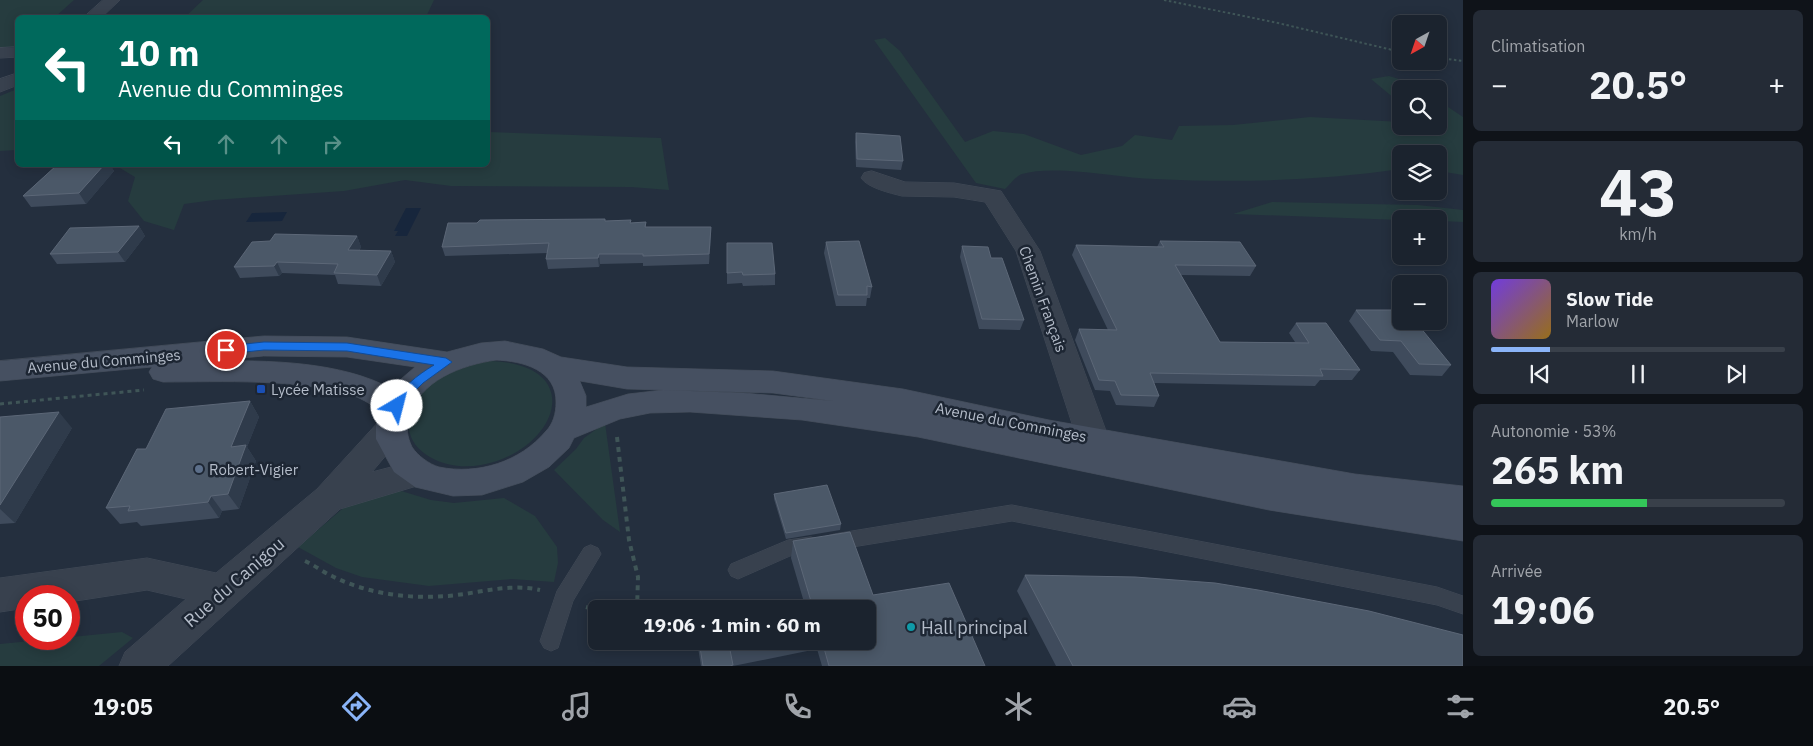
<!DOCTYPE html>
<html lang="fr">
<head>
<meta charset="utf-8">
<style>
  body { margin:0; font-family:"IBM Plex Sans",sans-serif; background:#242b36; color:#f1f3f6; height:100vh; display:flex; flex-direction:column; font-size:19px; white-space:nowrap }
  * { box-sizing:border-box; margin:0 }
  p { font-size:16px; color:#a0a4aa }
  .icon { flex:none; width:28px; height:28px; fill:none; stroke:currentColor; stroke-width:2; stroke-linecap:round; stroke-linejoin:round }
  .map { position:relative; flex:1; overflow:hidden }
  .sheet { display:flex; flex-direction:column; gap:10px; padding:10px; background:#0f1319; width:350px }
  .sheet>* { flex:none }
  .banner { position:absolute; left:15px; top:15px; width:475px; height:152px; border-radius:8px; box-shadow:0 2px 12px #0003,0 0 0 1px #39404a; background:#00695c; color:#fff; overflow:hidden }
  .needle { width:32px; rotate:220deg }
  .tools { position:absolute; left:1392px; top:15px; display:grid; gap:10px }
  .tools a { display:grid; place-items:center; width:55px; height:55px; border-radius:8px; background:#1b232e; box-shadow:0 2px 12px #0003,0 0 0 1px #39404a; font-size:25px }
  .speed { position:absolute; left:15px; top:585px; display:flex; gap:10px; font-size:25px; font-weight:700; text-align:center }
  .speed>* { display:grid; place-content:center; width:65px; height:65px; border-radius:50%; background:#1b232e; box-shadow:0 2px 12px #0003,0 0 0 1px #39404a; line-height:1 }
  .speed .limit { border:8px solid #d22; background:#fff; color:#111 }
  .pin { position:absolute; display:grid; place-items:center; width:42px; height:42px; color:#fff; margin:-21px; border:2px solid #fff; border-radius:50%; box-shadow:0 1px 5px #0007 }
  .me { position:absolute; width:55px; margin:-28px; rotate:37deg; stroke-linejoin:round; filter:drop-shadow(0 0 4px #0008) }
  .turn { display:flex; align-items:center; gap:18px; height:105px; padding:0 20px; font-size:22px }
  .turn .icon { width:65px; height:65px; stroke-width:2.5 }
  .turn b { display:block; font-size:35px; line-height:42px }
  .lanes { display:flex; align-items:center; height:48px; padding:0 20px; background:#0003; justify-content:center; gap:25px; direction:ltr }
  .lanes .off { opacity:.35 }
  .big { font-size:38px; font-weight:800; line-height:1.1 }
  .sheet .card { flex:1; display:flex; flex-direction:column; justify-content:center; gap:8px; min-width:0; padding:0 18px; border-radius:8px; background:#242b36 }
  .sheet .dial { align-items:center; gap:0 }
  .dial b { font-size:65px; line-height:1 }
  .song { display:flex; align-items:center; gap:15px }
  .cover { width:60px; height:60px; border-radius:8px; background:linear-gradient(135deg,hsl(260 70% 55%),hsl(40 70% 35%)) }
  .played { height:5px; border-radius:2px; background:linear-gradient(90deg,#8ab4f8 20%,#39404a 20%) }
  .keys { display:flex; justify-content:space-around; direction:ltr }
  .heat { display:flex; justify-content:space-between; align-items:center; font-size:28px; direction:ltr }
  .charge { height:8px; border-radius:4px; background:linear-gradient(90deg,#34c759 53%,#39404a 0) }
  .trip { position:absolute; left:588px; top:600px; width:288px; height:50px; border-radius:8px; background:#1b232e; box-shadow:0 2px 12px #0003,0 0 0 1px #39404a; font-weight:800; line-height:50px; text-align:center }
  .menu { display:flex; height:80px; justify-content:space-around; align-items:center; background:#0b0e12; color:#a0a4aa }
  .menu .icon { width:35px; height:35px }
  .menu .active { color:#8ab4f8 }
  .menu b { font-size:22px; color:#f1f3f6 }
  main { display:flex; flex:1; min-height:0 }
  .map>svg:first-child { display:block }
</style>
</head>
<body>
<main>
<div class="map">
<svg width="1463" height="666" viewBox="0 0 1463 666">
  <rect width="100%" height="100%" fill="#242f3e"/>
  <path fill="#263c3f" d="M0 0H74L55 17 18 18 17 47H0Z
    M203 0H434L426 17H185Z
    M885 38 900 51 965 142 993 131 1024 134 1081 155 1122 146 1135 135 1172 140 1179 126 1233 125 1310 117 1401 122V126H1439V101L1463 117V175L1439 171V154H1401V169C1319 181 1237 183 1155 179 1119 178 1055 164 1022 174 1016 176 1010 184 1005 189L976 183 874 40Z
    M1389 76 1411 83 1420 89H1401V104L1371 79Z
    M17 89V150L0 151V96Z
    M488 132 661 138 669 190 631 187 451 186 405 180 344 191 214 200 184 204 174 230 144 221 128 201 135 177 115 165H488Z
    M1272 202 1418 205 1463 210V222L1439 221V219L1401 220 1233 214Z
    M490 361C589 364 558 451 481 465 464 468 445 466 430 457 419 451 409 440 409 427 409 385 456 367 490 361Z
    M605 423 620 532 603 520 554 470 576 449 584 438Z
    M398 490 431 500 454 503 504 498 535 516 557 547 558 563 554 582 512 579 429 586 362 577 336 568 298 547 348 504Z
    M122 632 133 638 99 666H0V644Z"/>
  <path fill="#17263c" d="M406 208H421L407 236H395L398 231H394Z
    M287 212 282 221 246 222 252 213Z"/>
  <g fill="none" stroke-linecap="round" stroke-linejoin="round">
    <defs>
      <path id="lane" d="M1012 505 1437 587 1463 596V614L1437 605 1012 521 834 550 827 548 824 542 827 536 834 534Z
        M811 537 818 539 821 545 818 551 790 556 738 579 731 576 728 570 731 564 788 540Z
        M591 545 598 548 601 554 573 601 558 648 551 651 544 648 540 641 557 591 584 548Z"/>
      <path id="street" d="M103 0H120L101 18H83Z
        M18 47V57L0 58V48Z
        M18 73V85L0 92V79Z
        M872 171 905 182 954 183 1001 191 1040 251 1109 439 1104 448 1093 451 1082 448 1077 439 1016 251 985 202 954 197 902 196C890 193 868 188 861 178L864 173Z
        M392 415 403 419 407 427 403 435 372 472 418 460 430 464 434 473 430 482 340 509 168 666H119L125 652 186 599 147 590 69 602V596H26V608L0 612V578L147 558 216 573 317 489 381 419Z"/>
      <path id="secondary" d="M264 336 347 337 447 352 481 343 505 341 543 349 561 357 627 367 773 371 903 389 1049 420 1355 474 1463 486V541L1269 510 918 437 802 420 690 412 650 413 620 419 574 438 569 448 549 467 523 482 482 495 453 496 415 487 394 472 376 439V426L381 411C373 406 363 399 354 396 298 378 222 382 163 382L153 379 149 372 152 367 0 381V361ZM264 356 347 357 415 367 401 379 392 389C341 361 267 360 209 361ZM496 360C523 361 557 370 556 403 556 413 553 424 546 431 520 462 478 475 439 467 429 464 418 456 412 447 407 436 406 429 409 418 419 380 462 365 496 360ZM580 381 627 389 773 393 833 401 744 393 663 390 628 394 586 407V396Z"/>
    </defs>
    <use href="#lane" stroke="#414a57" stroke-width="1"/>
    <use href="#street" stroke="#414a57" stroke-width="1"/>
    <use href="#secondary" stroke="#414a57" stroke-width="1"/>
    <path stroke="#3f5557" stroke-width="2" stroke-dasharray="2.5 2.5" stroke-linecap="butt" d="M1164 0 1278 23 1401 52
      M1439 58 1463 61"/>
    <path stroke="#3f5557" stroke-width="3" stroke-dasharray="4 4" stroke-linecap="butt" d="M0 404 144 390"/>
    <path stroke="#3f5557" stroke-width="4" stroke-dasharray="5 5" stroke-linecap="butt" d="M617 437 629 540 638 577 637 609
      M305 561C314 565 323 572 332 576 367 594 409 599 448 596 480 593 509 583 540 590
      M586 607 596 610"/>
    <use href="#lane" fill="#38414e" fill-rule="evenodd"/>
    <use href="#street" fill="#38414e" fill-rule="evenodd"/>
    <use href="#secondary" fill="#465061" fill-rule="evenodd"/>
  </g>
  <path fill="#3f4b5c" d="M856 133 903 161 901 170 856 167 855 142Z
    M57 165H110L114 171 86 204 31 207 23 196Z
    M605 221 631 223 646 222V227H711V236L709 264 643 266V263L600 264 599 267 548 269 546 259 548 253 445 256 442 247Z
    M139 226 145 236 125 262 57 264 50 254Z
    M357 236 361 247 359 251H391L395 262 381 286 338 284 335 275 282 273 279 276 240 278 234 267Z
    M1160 241 1256 266 1250 276 1181 275 1220 342H1295L1289 333 1296 323 1360 370 1352 380H1320L1315 386 1154 383 1159 396 1154 407 1116 405 1110 391 1095 390 1075 340 1079 329 1108 330 1072 255 1076 245 1157 247Z
    M826 242 872 287 870 298H867L866 306H836L824 253Z
    M727 243 775 274V285L743 286 742 283 727 284Z
    M962 246 991 258 1024 320 1020 330 979 329 960 257Z
    M1356 310 1451 365 1442 376 1410 375 1393 352 1371 351 1349 321Z
    M250 401 259 417 247 447 256 461 239 509 222 511 219 518 141 526 137 522 120 524 106 508Z
    M0 417 72 428 15 523 0 524Z
    M774 494 841 524 840 530 786 539 774 499Z
    M793 541 873 595 985 666H822L817 649 733 666H701L697 641H866L806 609 791 558Z
    M1025 575 1463 666H1056L1017 591Z"/>
  <path fill="#2f3b4b" d="M104 165H110L114 171 86 204 79 193Z
    M139 226 145 236 125 262 118 252Z
    M711 227V236L709 264V254Z
    M357 236 361 247 352 261 348 250Z
    M391 251 395 262 381 286 377 275Z
    M599 254 600 264 599 267 598 258Z
    M277 262 282 273 279 276 274 266Z
    M250 401 259 417 247 447 256 461 239 509 228 494 231 447Z
    M59 412 72 428 15 523 0 509V505Z
    M211 496 222 511 219 518 208 502Z"/>
  <path fill="#4b5868" stroke="#5c6777" d="M856 133 900 136 903 161 857 159Z
    M57 165H104L79 193 23 196Z
    M605 219V221L631 220 630 223 646 222 645 227H711L709 254 643 256V254H599L598 258 546 259 549 243 442 247 448 223H477L480 220Z
    M139 226 118 252 50 254 70 228Z
    M275 234 357 236 348 250 391 251 377 275 334 273 338 264 277 262 274 266 234 267 252 242 270 241Z
    M859 241 872 287 867 286V295H838L826 242Z
    M1160 241 1240 242 1256 266 1175 265 1220 342 1309 343 1296 323H1326L1360 370 1320 369 1323 376 1150 373 1159 396 1121 395 1115 381 1099 380 1079 329 1117 330 1076 245 1164 247Z
    M727 243H772L775 274 743 275 742 272 727 273Z
    M962 246 988 247 991 258H1002L1024 320 982 319Z
    M1356 310H1401V321H1415L1451 365 1419 364 1401 341 1380 340Z
    M250 401 231 447 246 445 228 494 211 496 208 502 128 511 130 506 106 508 137 449H146L166 409Z
    M59 412 0 505V417Z
    M827 485 841 524 786 533 774 494Z
    M850 532 873 595 949 583 985 666H829L822 641H866V609H806L813 608 793 541Z
    M1025 575 1135 577 1215 583 1258 590 1369 611 1463 635V666H1073Z
    M699 641H778L730 650 733 665 730 666H703Z"/>
  <path fill="#1a73e8" stroke="#114b97" d="M264 342 347 343 446 358 452 362 423 383 410 396 402 410H393L391 406C402 387 416 376 434 365L347 351 264 350 226 354 220 350 226 346Z"/>
  <rect fill="#1a4fb4" stroke="#1d2633" stroke-width="2" x="256" y="384" width="10" height="10" rx="2.5"/>
  <circle fill="#5c6f8a" stroke="#1d2633" stroke-width="2" cx="199" cy="469" r="5"/>
  <circle fill="#0f9aa8" stroke="#1d2633" stroke-width="2" cx="911" cy="627" r="5"/>
  <g text-anchor="middle" dominant-baseline="central" stroke-width="5" stroke-linejoin="round" paint-order="stroke">
    <g font-size="15" fill="#b4bcc9" stroke="#1d2633">
      <text transform="translate(1043 299) rotate(70)">Chemin Français</text>
      <text transform="translate(104 361) rotate(-5)">Avenue du Comminges</text>
      <text transform="translate(1011 422) rotate(11)">Avenue du Comminges</text>
    </g>
    <g font-size="15" fill="#b4bcc9" stroke="#1d2633" text-anchor="start">
      <text x="271" y="389">Lycée Matisse</text>
      <text x="209" y="469">Robert-Vigier</text>
    </g>
    <g font-size="18" fill="#b4bcc9" stroke="#1d2633">
      <text transform="translate(234 582) rotate(-41)">Rue du Canigou</text>
    </g>
    <g font-size="18" fill="#b4bcc9" stroke="#1d2633" text-anchor="start">
      <text x="921" y="627">Hall principal</text>
    </g>
  </g>
</svg>
<div class="tools">
<a><svg class="needle" viewBox="-14 -14 28 28"><path d="M0-13l5 13h-10z" fill="#e53935"/><path d="M0 13l5-13h-10z" fill="#a0a4aa"/></svg></a>
<a><svg class="icon" aria-label="search" viewBox="0 0 24 24"><circle cx="10" cy="10" r="6"/><path d="M15 15l6 6"/></svg></a>
<a><svg class="icon" aria-label="layers" viewBox="0 0 24 24"><path d="M12 4l9 5-9 5-9-5zM3 14l9 5 9-5"/></svg></a>
<a>+</a>
<a>−</a>
</div>
<div class="speed"><div class="limit">50</div></div>
<div class="pin" style="left:226px;top:350px;background:#d93025"><svg class="icon" aria-label="arrive" viewBox="0 0 24 24"><path d="M6 21V4h12l-3 4 3 4H6"/></svg></div>
<svg class="me" style="left:397px;top:406px" viewBox="-20 -20 40 40"><circle r="19" fill="#fff"/><path d="M0-13L10 11 0 6-10 11z" fill="#1a73e8"/></svg>
<div class="trip">19:06 · 1 min · 60 m</div>
<div class="banner">
<div class="turn"><svg class="icon" aria-label="left" viewBox="0 0 24 24"><path d="M17 20v-9H6M10 6l-5 5 5 5"/></svg><div><b>10 m</b>Avenue du Comminges</div></div>
<div class="lanes"><svg class="icon" aria-label="left" viewBox="0 0 24 24"><path d="M17 20v-9H6M10 6l-5 5 5 5"/></svg><svg class="icon off" aria-label="ahead" viewBox="0 0 24 24"><path d="M12 20V5M6 11l6-6 6 6"/></svg><svg class="icon off" aria-label="ahead" viewBox="0 0 24 24"><path d="M12 20V5M6 11l6-6 6 6"/></svg><svg class="icon off" aria-label="right" viewBox="0 0 24 24"><path d="M7 20v-9h11M14 6l5 5-5 5"/></svg></div>
</div>
</div>
<section class="sheet">
<div class="card"><p>Climatisation</p>
<div class="heat"><a>−</a><b class="big">20.5°</b><a>+</a></div>
</div>
<div class="card dial"><b>43</b><p>km/h</p></div>
<div class="card">
<div class="song"><i class="cover"></i><div><b>Slow Tide</b><p>Marlow</p></div></div>
<div class="played"></div>
<div class="keys"><svg class="icon" aria-label="previous" viewBox="0 0 24 24"><path d="M18 5L8 12l10 7zM5 5v14"/></svg><svg class="icon" aria-label="pause" viewBox="0 0 24 24"><path d="M8 5v14M16 5v14"/></svg><svg class="icon" aria-label="next" viewBox="0 0 24 24"><path d="M6 5l10 7-10 7zM19 5v14"/></svg></div>
</div>
<div class="card"><p>Autonomie · 53%</p><b class="big">265 km</b><div class="charge"></div></div>
<div class="card"><p>Arrivée</p><b class="big">19:06</b></div>
</section>
</main>
<nav class="menu">
<b>19:05</b>
<svg class="icon active" aria-label="directions" viewBox="0 0 24 24"><path d="M12 3l9 9-9 9-9-9zM9 14v-3h6M13 9l2 2-2 2"/></svg>
<svg class="icon" aria-label="music" viewBox="0 0 24 24"><path d="M9 18V5l10-2v13"/><circle cx="6" cy="18" r="3"/><circle cx="16" cy="16" r="3"/></svg>
<svg class="icon" aria-label="phone" viewBox="0 0 24 24"><path d="M5 4h4l2 5-3 2q2 4 5 5l2-3 5 2v4C11 20 4 13 5 4z"/></svg>
<svg class="icon" aria-label="climate" viewBox="0 0 24 24"><path d="M12 3v18M4 7l16 10M4 17L20 7"/></svg>
<svg class="icon" aria-label="car" viewBox="0 0 24 24"><path d="M5 17H2v-5l4-1 3-4h7l3 4 3 1v5h-3M9 17h6M6 11h13"/><circle cx="7" cy="17" r="2"/><circle cx="17" cy="17" r="2"/></svg>
<svg class="icon" aria-label="filters" viewBox="0 0 24 24"><path d="M4 7h16M4 17h16"/><circle cx="9" cy="7" r="2"/><circle cx="15" cy="17" r="2"/></svg>
<b>20.5°</b>
</nav>
</body>
</html>
